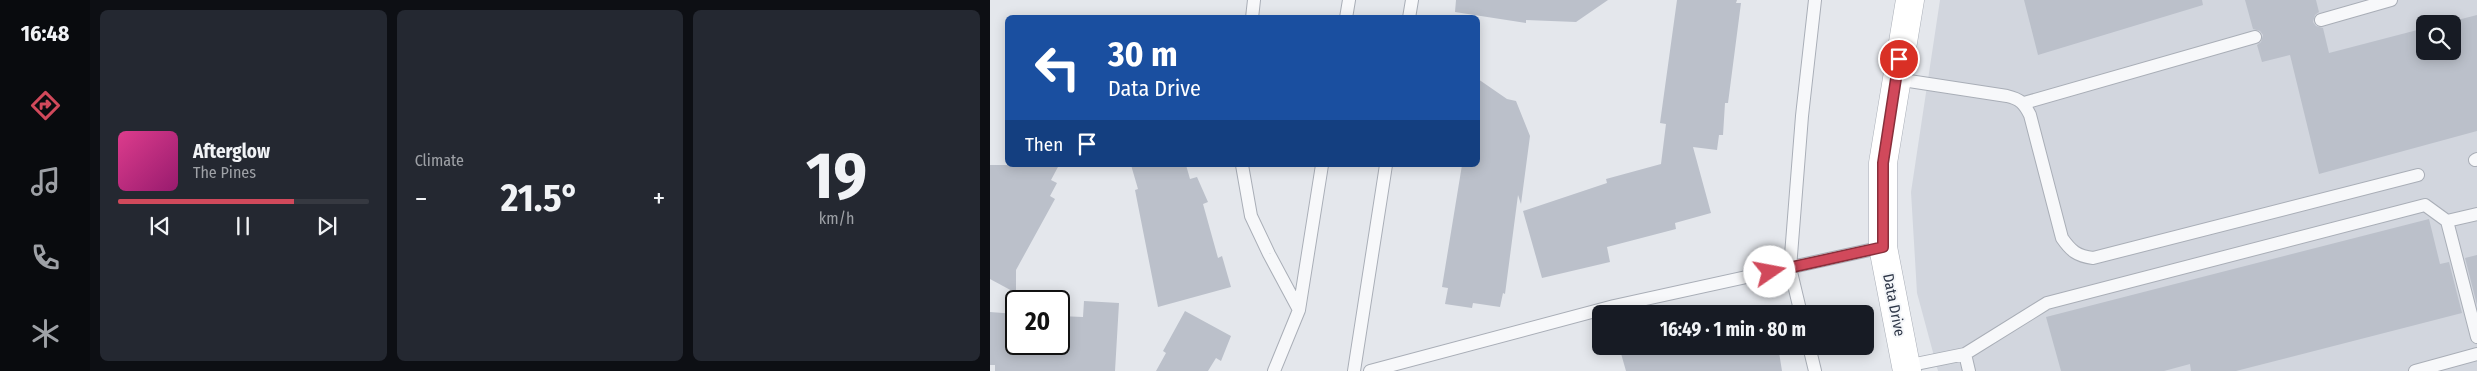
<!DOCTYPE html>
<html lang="en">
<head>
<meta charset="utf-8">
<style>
  body { margin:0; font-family:"Fira Sans Condensed",sans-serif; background:#242831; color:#f1f3f6; height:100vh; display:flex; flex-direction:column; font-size:19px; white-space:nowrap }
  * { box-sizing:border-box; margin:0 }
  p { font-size:16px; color:#9ea1a6 }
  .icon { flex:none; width:28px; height:28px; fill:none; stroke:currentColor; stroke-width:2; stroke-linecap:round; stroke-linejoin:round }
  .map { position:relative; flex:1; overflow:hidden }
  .sheet { display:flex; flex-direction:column; gap:10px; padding:10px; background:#0d0f14; width:900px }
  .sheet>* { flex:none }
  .banner { position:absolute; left:15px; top:15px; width:475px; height:152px; border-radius:8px; box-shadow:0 2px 12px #0003; background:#1a4fa0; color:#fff; overflow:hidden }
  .buttons { position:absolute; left:1426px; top:15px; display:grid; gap:10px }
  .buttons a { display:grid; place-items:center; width:45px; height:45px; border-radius:8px; background:#171b24; box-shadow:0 2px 12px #0003; font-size:25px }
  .speed { position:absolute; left:15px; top:290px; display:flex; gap:10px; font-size:25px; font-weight:700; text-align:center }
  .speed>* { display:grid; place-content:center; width:65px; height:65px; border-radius:50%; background:#171b24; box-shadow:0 2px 12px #0003; line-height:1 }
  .speed .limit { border:2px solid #111; border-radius:8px; background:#fff; color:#111 }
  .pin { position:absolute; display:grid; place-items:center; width:42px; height:42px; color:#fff; margin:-21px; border:2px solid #fff; border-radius:50%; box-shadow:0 1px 5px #0007 }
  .me { position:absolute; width:55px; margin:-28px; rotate:78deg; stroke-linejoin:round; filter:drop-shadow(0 0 4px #0008) }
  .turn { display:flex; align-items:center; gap:18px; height:105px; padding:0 20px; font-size:22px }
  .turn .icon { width:65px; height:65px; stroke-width:2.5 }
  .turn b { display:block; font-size:35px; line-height:42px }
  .then { display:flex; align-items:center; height:48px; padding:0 20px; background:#0003; gap:10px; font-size:19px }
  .big { font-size:38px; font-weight:700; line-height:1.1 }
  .sheet .card { flex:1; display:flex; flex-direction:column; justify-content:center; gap:8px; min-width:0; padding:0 18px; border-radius:8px; background:#242831 }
  .sheet .dial { align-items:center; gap:0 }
  .dial b { font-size:65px; line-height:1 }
  .song { display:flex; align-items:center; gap:15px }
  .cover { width:60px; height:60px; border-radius:8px; background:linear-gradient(135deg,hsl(330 70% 55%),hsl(320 70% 35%)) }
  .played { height:5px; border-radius:2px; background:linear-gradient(90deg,#d1495b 70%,#363941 70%) }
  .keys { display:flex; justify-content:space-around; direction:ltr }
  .heat { display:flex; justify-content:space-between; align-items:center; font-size:28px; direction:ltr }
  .sheet .tiles { flex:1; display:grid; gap:10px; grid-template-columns:repeat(3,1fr) }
  .trip { position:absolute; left:602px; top:305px; width:282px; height:50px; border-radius:8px; background:#171b24; box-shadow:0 2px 12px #0003; font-weight:700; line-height:50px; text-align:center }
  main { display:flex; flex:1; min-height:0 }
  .dock { display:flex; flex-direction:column; width:90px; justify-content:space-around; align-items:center; background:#090b0e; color:#9ea1a6 }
  .dock .icon { width:35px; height:35px }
  .dock .selected { color:#d1495b }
  .dock b { font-size:22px; color:#f1f3f6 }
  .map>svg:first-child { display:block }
</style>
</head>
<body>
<main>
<nav class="dock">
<b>16:48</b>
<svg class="icon selected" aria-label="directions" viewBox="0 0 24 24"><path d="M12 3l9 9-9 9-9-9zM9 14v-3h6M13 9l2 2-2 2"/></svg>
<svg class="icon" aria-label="music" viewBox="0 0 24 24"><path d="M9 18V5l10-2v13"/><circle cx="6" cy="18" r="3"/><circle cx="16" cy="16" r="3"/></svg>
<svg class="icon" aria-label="phone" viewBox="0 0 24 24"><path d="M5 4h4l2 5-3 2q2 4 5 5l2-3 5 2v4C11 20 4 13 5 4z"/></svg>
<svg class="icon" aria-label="climate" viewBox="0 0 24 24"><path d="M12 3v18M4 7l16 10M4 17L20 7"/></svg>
</nav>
<section class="sheet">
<div class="tiles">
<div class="card">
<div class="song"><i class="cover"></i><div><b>Afterglow</b><p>The Pines</p></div></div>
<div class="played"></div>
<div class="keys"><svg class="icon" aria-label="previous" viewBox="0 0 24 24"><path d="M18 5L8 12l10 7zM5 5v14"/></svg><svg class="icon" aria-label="pause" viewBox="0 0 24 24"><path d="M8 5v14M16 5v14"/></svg><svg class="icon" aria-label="next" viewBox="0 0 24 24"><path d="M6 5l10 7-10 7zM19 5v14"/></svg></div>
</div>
<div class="card"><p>Climate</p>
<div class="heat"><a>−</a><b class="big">21.5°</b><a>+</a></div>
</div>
<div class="card dial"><b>19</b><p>km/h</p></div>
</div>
</section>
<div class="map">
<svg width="1487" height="371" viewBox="0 0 1487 371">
  <rect width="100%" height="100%" fill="#e4e7ec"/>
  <path fill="#d2d6de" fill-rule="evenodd" d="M950 0H1487V371H948L927 293 921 192ZM1435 24H1462V51H1435Z"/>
  <path fill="#bbc0ca" d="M466 0H618L586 22 536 20V23L465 12Z
    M687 0H747L746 3H751L738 103H735L733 135H729L727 150 703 147 721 213 685 223 686 229 617 247 620 262 552 278 533 211 617 183 616 179 671 164 676 124 670 123Z
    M1034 0H1212L1213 5 1048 55Z
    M1255 0H1326L1329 12 1325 15 1323 22 1326 26 1333 28 1339 53 1435 28V51H1462V24H1452L1487 15V131L1329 174 1300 55 1272 62 1267 45 1271 42 1273 35 1270 31 1263 29Z
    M488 79 517 99 526 101 540 136 531 204 528 195 515 294 513 293 510 307 483 303 482 308 455 304 458 288 452 287 472 165H488Z
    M0 165H69L61 180 67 183 60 196 65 199 26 270V293L0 279Z
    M141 165H196L200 179 207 177 218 202 213 204 228 258 232 256 241 287 168 307 145 190 148 189Z
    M1439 219 1450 264 1459 262 1472 313 1246 371H1201L1200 364 1174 371H1071L1056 317Z
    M1487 255V305L1475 258Z
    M94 301 129 303 125 371H5V365H0V312L26 314V344H69V316L93 317Z
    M195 311 241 336 231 361 226 358 218 371H166L176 353 173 351Z
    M645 346H684L686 352 708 346H788L792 371H636L630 350Z"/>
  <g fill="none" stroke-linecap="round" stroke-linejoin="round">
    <defs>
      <path id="lane" d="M262 18 264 0
        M356 18 359 0
        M419 18 422 0
        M1331 20 1401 0
        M906 79 1017 96C1030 99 1034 103 1040 115L1072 238C1081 251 1087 256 1103 258L1428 175
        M1034 103 1265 37
        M1485 160 1487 159
        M252 165 261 216 279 254 309 310
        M1487 214 1457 221 1487 337
        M811 314 800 268 812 116 825 0
        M819 346 825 371
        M975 354 1057 303 1435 205 1457 221
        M916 366 975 354 979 371
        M284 371 309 310 332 165
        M364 371 396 165
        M380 371 624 306 893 247
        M1425 371 1487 354"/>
      <path id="secondary" d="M917 371 893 247V163L920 0"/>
    </defs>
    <use href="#lane" stroke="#a9aeb7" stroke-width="14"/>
    <use href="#secondary" stroke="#a9aeb7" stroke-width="29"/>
    <use href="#lane" stroke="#f7f8fa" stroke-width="12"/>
    <use href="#secondary" stroke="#fff" stroke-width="28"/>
  </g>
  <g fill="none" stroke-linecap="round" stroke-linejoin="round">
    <defs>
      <path id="route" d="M780 272 893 247V163L909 59"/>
    </defs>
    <use href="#route" stroke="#882f3b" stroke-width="12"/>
    <use href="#route" stroke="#d1495b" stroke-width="9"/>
  </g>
  <g text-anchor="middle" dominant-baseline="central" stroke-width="4" stroke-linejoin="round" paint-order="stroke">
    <g font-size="15" fill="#2b3445" stroke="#f4f6f9">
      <text transform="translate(904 305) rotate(79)">Data Drive</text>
    </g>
  </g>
</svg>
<div class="buttons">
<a><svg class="icon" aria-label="search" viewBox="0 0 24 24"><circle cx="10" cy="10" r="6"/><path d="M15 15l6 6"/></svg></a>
</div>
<div class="speed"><div class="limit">20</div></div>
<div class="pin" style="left:909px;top:59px;background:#d93025"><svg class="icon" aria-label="arrive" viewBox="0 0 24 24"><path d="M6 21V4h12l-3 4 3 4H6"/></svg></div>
<svg class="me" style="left:780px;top:272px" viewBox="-20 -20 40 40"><circle r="19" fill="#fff"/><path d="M0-13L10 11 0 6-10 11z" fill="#d1495b"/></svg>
<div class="trip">16:49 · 1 min · 80 m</div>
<div class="banner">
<div class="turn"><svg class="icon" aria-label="left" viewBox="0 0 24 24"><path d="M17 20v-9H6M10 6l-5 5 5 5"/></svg><div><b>30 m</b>Data Drive</div></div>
<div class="then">Then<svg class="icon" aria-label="arrive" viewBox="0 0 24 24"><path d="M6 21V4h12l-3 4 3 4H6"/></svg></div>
</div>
</div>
</main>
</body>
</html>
